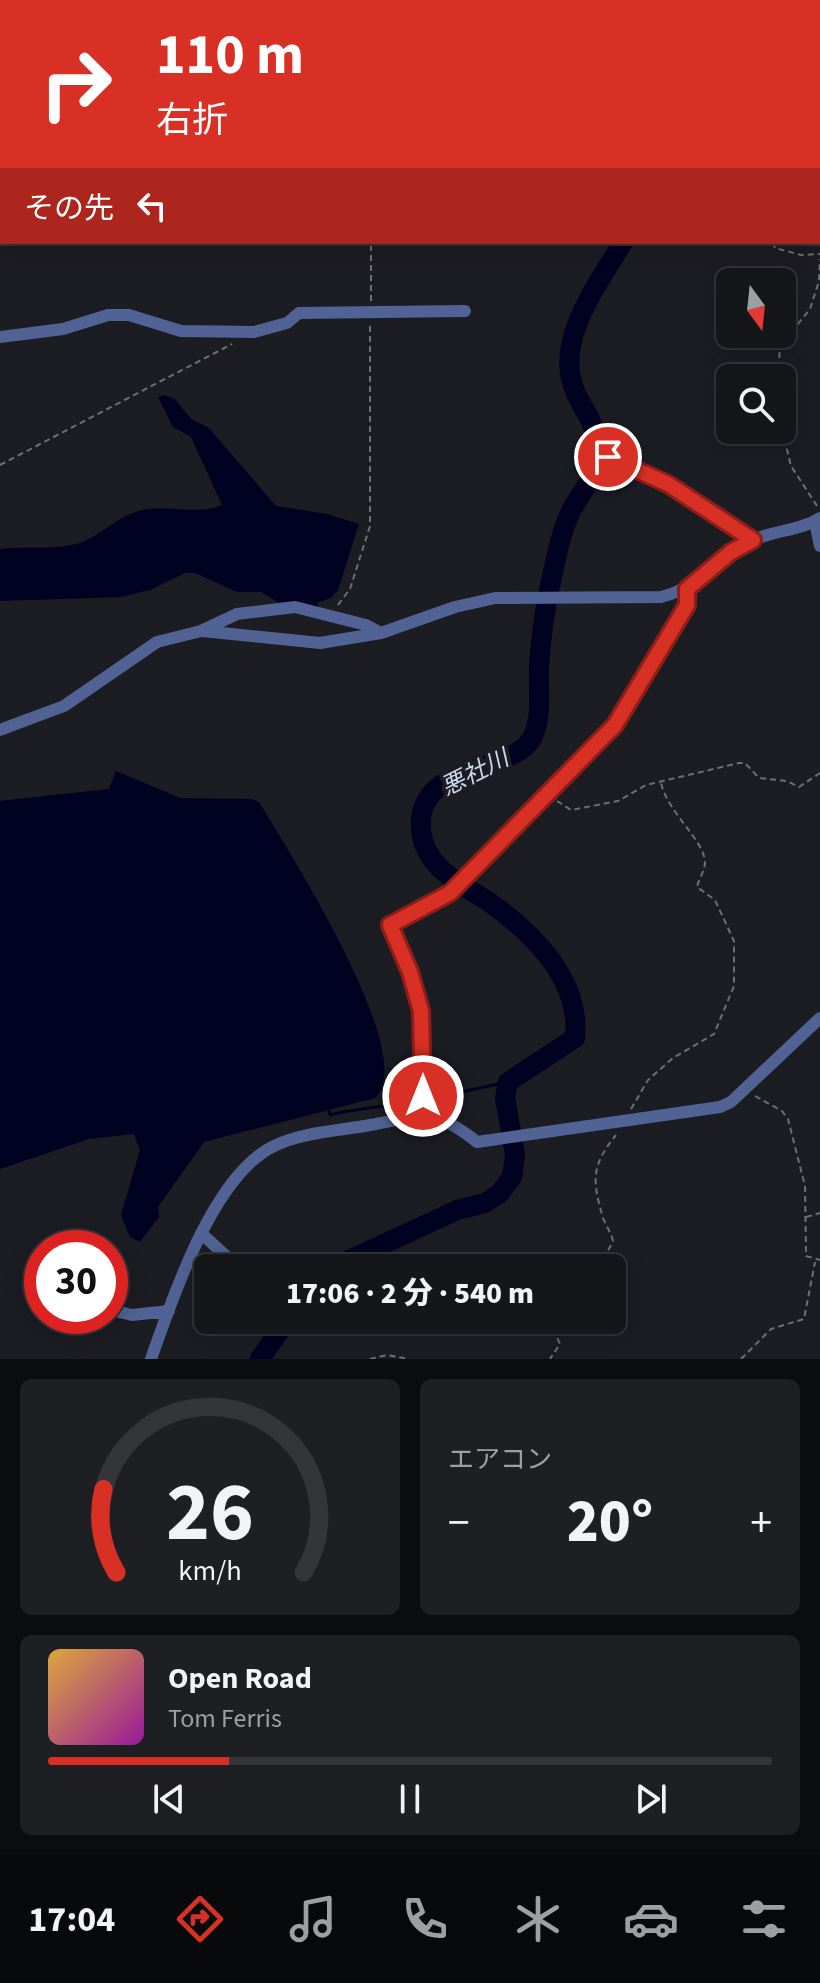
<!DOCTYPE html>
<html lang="ja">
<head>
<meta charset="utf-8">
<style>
  body { margin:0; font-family:"Source Sans 3","Noto Sans JP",sans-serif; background:#1d1f23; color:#f1f3f6; height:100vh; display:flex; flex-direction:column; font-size:30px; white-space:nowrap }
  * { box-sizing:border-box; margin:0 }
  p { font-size:26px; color:#9d9fa2 }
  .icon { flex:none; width:44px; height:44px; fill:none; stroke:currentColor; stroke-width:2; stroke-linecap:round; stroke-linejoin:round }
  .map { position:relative; height:1359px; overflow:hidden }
  .panel { display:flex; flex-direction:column; gap:20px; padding:20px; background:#0b0c0e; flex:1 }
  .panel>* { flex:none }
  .guide { position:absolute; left:0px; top:0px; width:820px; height:244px; box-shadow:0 4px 20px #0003,0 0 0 2px #333539; background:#d93025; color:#fff; overflow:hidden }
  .needle { width:52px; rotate:165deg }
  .fabs { position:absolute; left:716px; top:268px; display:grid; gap:16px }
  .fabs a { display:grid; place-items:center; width:80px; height:80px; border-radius:12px; background:#14161a; box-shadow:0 4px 20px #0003,0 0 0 2px #333539; font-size:40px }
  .speed { position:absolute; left:24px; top:1230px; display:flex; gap:16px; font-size:40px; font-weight:700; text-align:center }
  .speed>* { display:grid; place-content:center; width:104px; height:104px; border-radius:50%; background:#14161a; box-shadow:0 4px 20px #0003,0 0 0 2px #333539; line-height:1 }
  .speed .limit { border:12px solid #d22; background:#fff; color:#111 }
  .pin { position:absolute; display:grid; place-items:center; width:68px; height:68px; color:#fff; margin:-34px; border:4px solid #fff; border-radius:50%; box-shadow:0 2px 8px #0007 }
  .me { position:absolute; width:88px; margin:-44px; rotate:0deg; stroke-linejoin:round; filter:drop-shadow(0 0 6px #0008) }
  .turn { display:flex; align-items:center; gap:28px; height:168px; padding:0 24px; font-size:36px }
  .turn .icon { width:104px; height:104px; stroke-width:2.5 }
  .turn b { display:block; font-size:56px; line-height:68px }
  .then { display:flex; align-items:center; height:76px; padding:0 24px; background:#0003; gap:16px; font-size:30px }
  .big { font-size:60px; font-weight:800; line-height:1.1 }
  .panel .widget { flex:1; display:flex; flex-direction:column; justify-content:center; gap:12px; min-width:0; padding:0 28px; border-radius:12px; background:#1d1f23 }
  .panel .dial { align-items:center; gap:0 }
  .dial svg { height:208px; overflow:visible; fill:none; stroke:#333539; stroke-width:7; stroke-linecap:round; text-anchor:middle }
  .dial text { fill:#f1f3f6; stroke:none }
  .song { display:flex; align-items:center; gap:24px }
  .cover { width:96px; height:96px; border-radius:12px; background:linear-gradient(135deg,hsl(40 70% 55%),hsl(300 70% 35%)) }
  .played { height:8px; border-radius:4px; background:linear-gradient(90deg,#d93025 25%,#333539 25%) }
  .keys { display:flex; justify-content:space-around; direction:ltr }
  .heat { display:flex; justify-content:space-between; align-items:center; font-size:44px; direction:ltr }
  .panel .tiles { flex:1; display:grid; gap:20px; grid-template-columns:1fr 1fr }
  .widget:last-child { grid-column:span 2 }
  .trip { position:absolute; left:194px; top:1254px; width:432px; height:80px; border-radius:12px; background:#14161a; box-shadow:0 4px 20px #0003,0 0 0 2px #333539; font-weight:800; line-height:80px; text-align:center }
  .menu { display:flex; height:128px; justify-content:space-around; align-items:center; background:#08090a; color:#9d9fa2 }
  .menu .icon { width:56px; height:56px }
  .menu .on { color:#d93025 }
  .menu b { font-size:36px; color:#f1f3f6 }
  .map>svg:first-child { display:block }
</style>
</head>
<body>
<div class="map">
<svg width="820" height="1359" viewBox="0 0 820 1359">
  <rect width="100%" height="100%" fill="#1b1d23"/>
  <path fill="#010121" d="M164 395 175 399 191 419 209 428 276 506 327 514 359 524 338 590 331 598 318 602V609L283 605 261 592H237L195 573H185L150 590 121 597 0 601V549C24 546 53 550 76 544 100 538 116 516 142 510 169 504 195 516 222 505L191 437 173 427 158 397Z
    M116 771 180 798 252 799 259 802C286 847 421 1057 375 1098L204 1142 158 1207 159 1217 140 1242 130 1237 121 1215 140 1150 134 1134 89 1139 0 1169V801L109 789Z"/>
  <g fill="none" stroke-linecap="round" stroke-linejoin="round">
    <path stroke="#010121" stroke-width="3" d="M428 1099 508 1082
      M329 1111 330 1115C361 1107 390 1107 420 1100"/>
    <path stroke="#010121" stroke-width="20" d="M657 2 658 0
      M332 1268 457 1210 485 1203 500 1193 512 1177 515 1155 505 1098 508 1082 575 1038C581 980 533 933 489 902 461 883 425 869 421 830 415 758 522 777 535 731 542 710 538 686 539 665 541 637 545 608 551 581 556 558 561 532 571 511 580 494 595 477 599 458 605 436 583 411 575 391 553 341 599 283 623 242
      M260 1359 287 1320"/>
    <path stroke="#6d6f74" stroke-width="2" stroke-dasharray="6 4" stroke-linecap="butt" d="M818 36H820
      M818 237 820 243
      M773 242 775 248 801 255 820 254
      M371 301V242
      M778 378 780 346 810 309 819 281 820 259
      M782 429 791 466 817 506
      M0 465 232 344
      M338 605 350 589 370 526V323
      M557 801 571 810 618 801 646 785 739 763H745L759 778 787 781 799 787 820 773
      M755 1096 782 1111 788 1119 805 1186 806 1256 820 1260
      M631 1109 648 1080 673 1058 714 1034 734 986V941L715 900 697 887C699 878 705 871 705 862 704 840 668 813 661 783
      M806 1217 820 1213
      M599 1268 613 1241C611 1232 606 1226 603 1218 592 1180 591 1166 616 1135
      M549 1320 560 1344 550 1359
      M370 1359 387 1355 408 1359
      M741 1359 771 1329 804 1319 815 1262"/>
    <path stroke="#506394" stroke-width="12" d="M0 337 63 329 108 315H129L181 331 254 332 287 323 299 313 465 311
      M608 457 685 493 753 540
      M815 522 820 546
      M202 631 320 643 381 633
      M0 730 64 706 157 642 201 631 237 614 295 607 366 625 381 633 455 607 495 598 661 597C698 588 716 559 749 542 771 530 798 532 820 518
      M428 1114C419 1085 426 1067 424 1039 421 998 407 962 390 925L450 893 615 725 687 605V589
      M203 1235 239 1268
      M111 1310 132 1315 169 1311
      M151 1359C173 1297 213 1175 274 1146 303 1132 338 1131 370 1125 421 1116 432 1106 477 1142L720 1107 731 1102 820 1018"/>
    <path stroke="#6c8ad9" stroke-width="18" d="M340 2 341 0
      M818 20H820
      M0 120H2"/>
  </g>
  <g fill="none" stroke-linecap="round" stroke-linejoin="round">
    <defs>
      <path id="route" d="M423 1096 421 1011 410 972 390 925 450 893 615 725 687 605V589L731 552 753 540 668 484 608 457"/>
    </defs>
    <use href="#route" stroke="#8d1f18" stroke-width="20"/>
    <use href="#route" stroke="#d93025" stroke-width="14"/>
  </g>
  <g text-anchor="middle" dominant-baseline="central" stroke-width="8" stroke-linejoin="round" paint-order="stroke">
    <g font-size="24" font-style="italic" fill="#ced7ec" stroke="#1b1d23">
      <text transform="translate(475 773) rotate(-27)">悪社川</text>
    </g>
  </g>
</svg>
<div class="fabs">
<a><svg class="needle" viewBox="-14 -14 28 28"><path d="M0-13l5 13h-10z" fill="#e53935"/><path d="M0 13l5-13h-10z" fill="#9d9fa2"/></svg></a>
<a><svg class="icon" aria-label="search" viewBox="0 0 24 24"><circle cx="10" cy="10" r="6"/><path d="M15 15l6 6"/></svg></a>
</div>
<div class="speed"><div class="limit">30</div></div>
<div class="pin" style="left:608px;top:457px;background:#d93025"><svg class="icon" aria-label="arrive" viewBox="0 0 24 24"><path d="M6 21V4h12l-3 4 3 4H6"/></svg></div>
<svg class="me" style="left:423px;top:1096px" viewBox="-20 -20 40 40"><circle r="17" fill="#d93025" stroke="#fff" stroke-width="3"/><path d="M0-11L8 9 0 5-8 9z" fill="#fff"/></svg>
<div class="trip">17:06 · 2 分 · 540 m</div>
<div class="guide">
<div class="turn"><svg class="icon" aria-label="right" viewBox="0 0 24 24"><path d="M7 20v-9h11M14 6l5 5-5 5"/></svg><div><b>110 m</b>右折</div></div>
<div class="then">その先<svg class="icon" aria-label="left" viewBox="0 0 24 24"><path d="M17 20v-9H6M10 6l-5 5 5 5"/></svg></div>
</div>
</div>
<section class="panel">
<div class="tiles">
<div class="widget dial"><svg viewBox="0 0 100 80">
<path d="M14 69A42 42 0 1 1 86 69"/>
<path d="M14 69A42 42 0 0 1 9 37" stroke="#d93025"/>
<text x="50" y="56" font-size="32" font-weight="700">26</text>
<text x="50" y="72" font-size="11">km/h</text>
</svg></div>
<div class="widget"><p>エアコン</p>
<div class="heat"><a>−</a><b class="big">20°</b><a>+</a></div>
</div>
<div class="widget">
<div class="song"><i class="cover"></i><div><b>Open Road</b><p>Tom Ferris</p></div></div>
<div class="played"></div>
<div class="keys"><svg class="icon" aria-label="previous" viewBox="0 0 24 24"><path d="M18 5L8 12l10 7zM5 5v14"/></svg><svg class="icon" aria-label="pause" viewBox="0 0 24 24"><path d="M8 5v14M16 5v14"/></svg><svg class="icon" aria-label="next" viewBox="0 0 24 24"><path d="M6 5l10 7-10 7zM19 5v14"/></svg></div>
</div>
</div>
</section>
<nav class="menu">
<b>17:04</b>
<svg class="icon on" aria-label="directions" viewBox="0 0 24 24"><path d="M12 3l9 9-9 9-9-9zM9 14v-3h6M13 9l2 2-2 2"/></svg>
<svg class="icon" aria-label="music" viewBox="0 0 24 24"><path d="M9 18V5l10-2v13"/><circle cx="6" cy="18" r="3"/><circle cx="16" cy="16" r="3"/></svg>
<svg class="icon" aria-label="phone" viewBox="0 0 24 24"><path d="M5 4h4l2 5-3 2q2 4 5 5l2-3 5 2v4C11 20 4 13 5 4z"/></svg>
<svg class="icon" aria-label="climate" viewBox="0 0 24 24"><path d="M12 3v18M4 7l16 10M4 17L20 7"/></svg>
<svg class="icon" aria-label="car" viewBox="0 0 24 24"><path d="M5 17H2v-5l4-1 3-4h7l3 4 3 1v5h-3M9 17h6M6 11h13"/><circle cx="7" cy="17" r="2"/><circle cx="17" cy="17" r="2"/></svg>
<svg class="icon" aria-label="filters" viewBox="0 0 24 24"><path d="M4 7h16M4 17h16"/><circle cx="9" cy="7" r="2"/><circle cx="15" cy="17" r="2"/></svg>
</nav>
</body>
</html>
